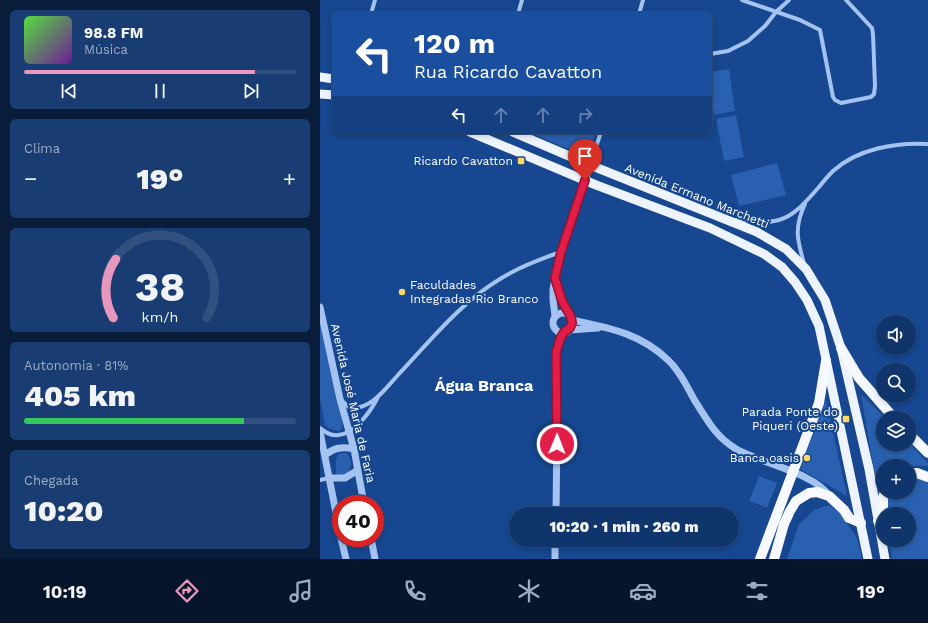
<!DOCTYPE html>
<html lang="pt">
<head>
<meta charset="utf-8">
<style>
  body { margin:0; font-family:"Work Sans",sans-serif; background:#193d72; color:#f1f3f6; height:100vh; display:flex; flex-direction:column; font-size:15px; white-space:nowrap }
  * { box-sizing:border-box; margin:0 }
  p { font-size:13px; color:#9cabc2 }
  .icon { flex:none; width:22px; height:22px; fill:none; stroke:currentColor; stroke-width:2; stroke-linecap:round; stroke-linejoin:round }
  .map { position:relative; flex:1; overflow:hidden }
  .side { display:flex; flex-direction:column; gap:10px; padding:10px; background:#091d3b; width:320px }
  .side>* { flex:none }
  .hud { position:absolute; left:12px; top:12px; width:380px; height:122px; border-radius:6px; box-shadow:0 2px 6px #0003,0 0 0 1px #30507f; background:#1a4fa0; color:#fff; overflow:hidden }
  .buttons { position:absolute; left:556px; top:315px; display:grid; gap:8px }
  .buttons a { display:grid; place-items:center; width:40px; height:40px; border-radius:50%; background:#10356c; box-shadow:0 2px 6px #0003,0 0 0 1px #30507f; font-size:20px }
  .speed { position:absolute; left:12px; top:495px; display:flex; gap:8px; font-size:20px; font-weight:700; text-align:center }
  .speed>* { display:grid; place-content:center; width:52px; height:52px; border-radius:50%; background:#10356c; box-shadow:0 2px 6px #0003,0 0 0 1px #30507f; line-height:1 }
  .speed .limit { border:6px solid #d22; background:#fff; color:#111 }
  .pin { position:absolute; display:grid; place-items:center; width:34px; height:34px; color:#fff; margin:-41px -17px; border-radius:50% 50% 50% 0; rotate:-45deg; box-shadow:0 0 4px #0007 }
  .pin .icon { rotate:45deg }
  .me { position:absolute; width:44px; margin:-22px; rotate:1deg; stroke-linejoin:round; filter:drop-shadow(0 0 3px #0008) }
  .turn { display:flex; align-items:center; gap:14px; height:84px; padding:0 16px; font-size:18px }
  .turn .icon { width:52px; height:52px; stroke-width:2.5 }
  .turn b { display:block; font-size:28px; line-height:34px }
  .lanes { display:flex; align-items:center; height:38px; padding:0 16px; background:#0003; justify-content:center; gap:20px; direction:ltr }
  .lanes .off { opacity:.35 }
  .big { font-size:30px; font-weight:800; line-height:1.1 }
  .side .tile { flex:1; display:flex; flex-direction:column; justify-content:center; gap:6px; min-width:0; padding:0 14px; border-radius:6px; background:#193d72 }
  .side .dial { align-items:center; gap:0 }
  .dial svg { height:104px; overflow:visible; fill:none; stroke:#30507f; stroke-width:7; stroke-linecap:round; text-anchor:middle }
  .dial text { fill:#f1f3f6; stroke:none }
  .song { display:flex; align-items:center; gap:12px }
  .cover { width:48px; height:48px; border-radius:6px; background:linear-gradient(135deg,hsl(110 70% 55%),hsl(280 70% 35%)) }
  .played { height:4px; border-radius:2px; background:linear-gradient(90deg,#e797bd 85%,#30507f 85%) }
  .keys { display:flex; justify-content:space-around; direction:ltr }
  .heat { display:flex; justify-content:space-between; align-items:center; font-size:22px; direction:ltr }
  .charge { height:6px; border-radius:3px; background:linear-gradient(90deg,#34c759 81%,#30507f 0) }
  .trip { position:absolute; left:189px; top:507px; width:230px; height:40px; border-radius:20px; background:#10356c; box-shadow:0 2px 6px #0003,0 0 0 1px #30507f; font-weight:800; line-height:40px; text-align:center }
  .dock { display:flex; height:64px; justify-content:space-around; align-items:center; background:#06152b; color:#9cabc2 }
  .dock .icon { width:28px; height:28px }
  .dock .selected { color:#e797bd }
  .dock b { font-size:18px; color:#f1f3f6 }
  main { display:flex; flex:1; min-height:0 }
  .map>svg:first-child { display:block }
</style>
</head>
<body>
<main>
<section class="side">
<div class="tile">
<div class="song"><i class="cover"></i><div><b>98.8 FM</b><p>Música</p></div></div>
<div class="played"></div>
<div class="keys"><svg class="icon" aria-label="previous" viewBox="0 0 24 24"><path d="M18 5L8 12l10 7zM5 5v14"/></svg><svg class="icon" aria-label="pause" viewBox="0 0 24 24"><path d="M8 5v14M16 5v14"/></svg><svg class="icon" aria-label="next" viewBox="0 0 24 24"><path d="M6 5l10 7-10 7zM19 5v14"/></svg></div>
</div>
<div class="tile"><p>Clima</p>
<div class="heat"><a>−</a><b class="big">19°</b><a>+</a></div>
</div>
<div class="tile dial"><svg viewBox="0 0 100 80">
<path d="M14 69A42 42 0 1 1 86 69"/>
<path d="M14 69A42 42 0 0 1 16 24" stroke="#e797bd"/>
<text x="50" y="56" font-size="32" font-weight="700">38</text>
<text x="50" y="72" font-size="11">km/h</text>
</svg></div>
<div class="tile"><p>Autonomia · 81%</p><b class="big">405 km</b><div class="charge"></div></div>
<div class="tile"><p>Chegada</p><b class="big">10:20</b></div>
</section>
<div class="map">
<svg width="608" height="559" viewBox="0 0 608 559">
  <rect width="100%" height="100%" fill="#164790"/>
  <path fill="#2960af" d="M409 69 415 111 394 115 390 88V72Z
    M416 115 424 157 404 161 396 119Z
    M208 132H276L267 157Z
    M457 163 466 195 419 206 411 175Z
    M0 319 22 420V429L18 431 8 428 5 425 0 399Z
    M541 394 565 418H563V444L589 443 608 463V466H563V478L556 482Z
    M506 400 527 496 480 469Z
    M19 453H26C33 459 32 466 28 474L17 476C16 468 14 460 19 453Z
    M439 476 457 483 447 508 429 501Z
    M592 477 604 479 608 481V559H572L569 540H589V514H566L568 498 571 492H589V478Z
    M509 505 520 513 537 538 542 559H467L479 524 494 510Z"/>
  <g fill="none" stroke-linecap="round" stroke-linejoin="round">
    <path stroke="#a4c3f0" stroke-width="4" d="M422 0 480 20 500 30 513 97 515 100 521 103 551 97 554 94 555 86 553 34 552 28 526 0
      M51 14 55 0
      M198 14 202 0
      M319 14 323 0
      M390 54 408 51 428 41 445 26 456 12 469 0
      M270 165 281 132
      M416 220C430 221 446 224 459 220 476 215 487 200 499 187 503 182 508 176 513 171 537 149 576 142 608 144
      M484 263C477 240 474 227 485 204
      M21 400 30 408C51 410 66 388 78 375 110 341 140 303 180 279 199 267 220 259 241 252
      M0 428C4 431 8 435 14 435 32 438 51 411 58 397
      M0 480 9 478"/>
    <path stroke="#a4c3f0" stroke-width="7" d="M236 282 242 301 249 315
      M0 307 20 399 34 449 44 504
      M233 323a10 10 0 1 1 20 0a10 10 0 1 1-20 0Z
      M235 316 233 300V289L241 252 270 165
      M252 320C289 328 320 333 348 360 360 371 367 387 375 401 388 421 395 436 416 449 438 462 497 474 509 496
      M249 330 278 328
      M0 432 21 538
      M5 455C14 448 22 446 34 449
      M9 478H25L38 470
      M236 514 237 431 236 353 238 343 244 332
      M21 538 26 559
      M51 538 55 559
      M235 559V540"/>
    <path stroke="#edf3ff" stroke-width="9" d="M0 77 14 79
      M0 94 14 95
      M150 132 276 185 390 228 444 254 462 267 475 282 487 300 499 326 548 559
      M193 132 270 165 437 232 466 249 486 269 505 300 521 348 549 469 565 559"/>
    <path stroke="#f6f9ff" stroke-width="10" d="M521 348 539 378 574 418
      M589 434 608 453
      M589 474 597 473 608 477
      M558 521 563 511V497L565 492
      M440 559 499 403 506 361
      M454 559 464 524 470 511 476 501 489 493 497 492 509 496 524 510 529 518 541 523"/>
  </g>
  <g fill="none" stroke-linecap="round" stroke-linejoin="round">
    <defs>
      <path id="route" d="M237 444 236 353 240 339 244 332 250 328 252 323 251 317 242 301 235 278 241 252 265 180"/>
    </defs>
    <use href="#route" stroke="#92132f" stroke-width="10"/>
    <use href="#route" stroke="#e11d48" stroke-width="7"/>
  </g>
  <g fill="#ffd863" stroke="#164790" stroke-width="1.5">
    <rect x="197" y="157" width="8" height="8" rx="2"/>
    <circle cx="82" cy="292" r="4"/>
    <rect x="522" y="415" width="8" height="8" rx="2"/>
    <circle cx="487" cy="458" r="4"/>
  </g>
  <g text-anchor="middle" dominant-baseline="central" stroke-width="4" stroke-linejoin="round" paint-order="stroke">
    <g font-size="12" fill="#fff" stroke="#164790" text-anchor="end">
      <text x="193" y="161">Ricardo Cavatton</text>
      <text x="90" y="285" text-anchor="start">Faculdades<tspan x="90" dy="14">Integradas Rio Branco</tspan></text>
      <text x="518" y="412">Parada Ponte do<tspan x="518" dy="14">Piqueri (Oeste)</tspan></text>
      <text x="479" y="458">Banca oasis</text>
    </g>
    <g font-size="12" fill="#fff" stroke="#164790">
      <text transform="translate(377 196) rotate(22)">Avenida Ermano Marchetti</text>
      <text transform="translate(33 403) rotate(77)">Avenida José Maria de Faria</text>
    </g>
    <g font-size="16" font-weight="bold" fill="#fff" stroke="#164790">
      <text x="164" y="385">Água Branca</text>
    </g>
  </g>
</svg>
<div class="buttons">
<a><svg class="icon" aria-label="sound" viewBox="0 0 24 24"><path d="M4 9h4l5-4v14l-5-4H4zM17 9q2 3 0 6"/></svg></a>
<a><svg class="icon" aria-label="search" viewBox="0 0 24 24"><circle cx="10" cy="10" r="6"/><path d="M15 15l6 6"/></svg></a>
<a><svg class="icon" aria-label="layers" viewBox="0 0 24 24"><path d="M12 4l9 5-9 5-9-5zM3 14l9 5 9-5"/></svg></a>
<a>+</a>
<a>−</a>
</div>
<div class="speed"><div class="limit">40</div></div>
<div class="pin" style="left:265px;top:180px;background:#d93025"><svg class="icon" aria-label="arrive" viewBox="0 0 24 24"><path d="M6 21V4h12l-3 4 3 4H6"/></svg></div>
<svg class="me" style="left:237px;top:444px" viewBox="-20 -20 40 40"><circle r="17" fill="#e11d48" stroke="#fff" stroke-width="3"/><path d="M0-11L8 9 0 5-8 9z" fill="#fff"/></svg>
<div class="trip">10:20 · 1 min · 260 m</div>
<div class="hud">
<div class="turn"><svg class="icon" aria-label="left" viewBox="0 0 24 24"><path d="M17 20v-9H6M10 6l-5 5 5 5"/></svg><div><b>120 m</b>Rua Ricardo Cavatton</div></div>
<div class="lanes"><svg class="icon" aria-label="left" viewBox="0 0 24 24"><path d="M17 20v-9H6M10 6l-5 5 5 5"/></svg><svg class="icon off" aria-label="ahead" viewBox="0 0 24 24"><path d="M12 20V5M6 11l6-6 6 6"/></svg><svg class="icon off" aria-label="ahead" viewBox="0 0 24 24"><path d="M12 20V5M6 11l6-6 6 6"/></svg><svg class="icon off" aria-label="right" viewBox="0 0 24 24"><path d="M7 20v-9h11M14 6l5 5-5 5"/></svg></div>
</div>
</div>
</main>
<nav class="dock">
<b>10:19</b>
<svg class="icon selected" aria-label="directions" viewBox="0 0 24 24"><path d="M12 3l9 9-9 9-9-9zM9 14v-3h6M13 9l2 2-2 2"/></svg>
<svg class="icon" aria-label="music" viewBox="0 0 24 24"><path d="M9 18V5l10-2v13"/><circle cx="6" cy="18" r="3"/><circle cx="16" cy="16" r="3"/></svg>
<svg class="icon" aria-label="phone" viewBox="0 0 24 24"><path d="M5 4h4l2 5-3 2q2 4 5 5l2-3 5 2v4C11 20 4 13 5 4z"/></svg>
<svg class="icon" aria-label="climate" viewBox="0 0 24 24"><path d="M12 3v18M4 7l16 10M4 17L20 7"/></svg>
<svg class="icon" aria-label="car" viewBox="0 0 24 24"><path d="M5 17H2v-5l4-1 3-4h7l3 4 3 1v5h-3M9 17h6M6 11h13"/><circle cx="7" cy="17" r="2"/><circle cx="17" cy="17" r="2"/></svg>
<svg class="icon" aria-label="filters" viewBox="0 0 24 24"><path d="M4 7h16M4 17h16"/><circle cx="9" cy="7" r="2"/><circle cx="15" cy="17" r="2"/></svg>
<b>19°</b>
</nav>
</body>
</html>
